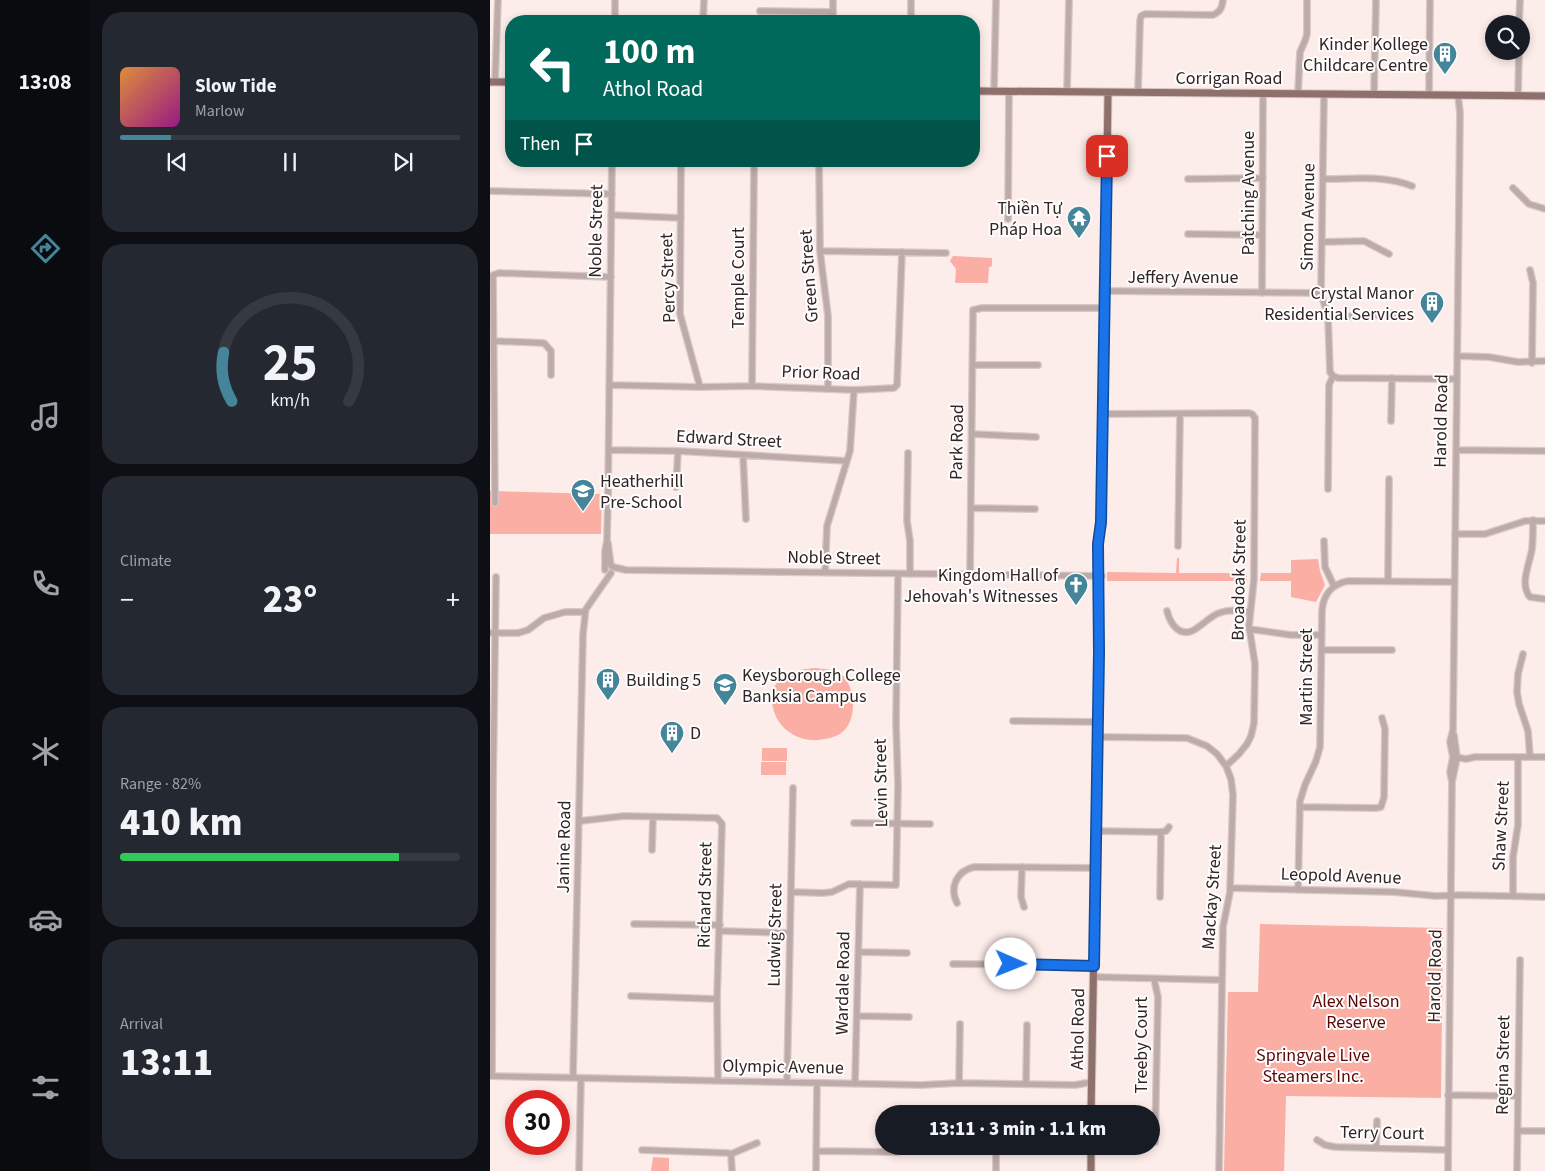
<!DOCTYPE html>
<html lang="en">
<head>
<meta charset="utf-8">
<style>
  body { margin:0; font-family:"Source Sans 3",sans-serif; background:#242831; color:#f1f3f6; height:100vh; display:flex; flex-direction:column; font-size:19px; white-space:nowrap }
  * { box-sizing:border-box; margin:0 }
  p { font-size:16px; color:#9ea1a6 }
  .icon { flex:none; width:28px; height:28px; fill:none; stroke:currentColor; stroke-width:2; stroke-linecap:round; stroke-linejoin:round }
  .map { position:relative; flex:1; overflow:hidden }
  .drawer { display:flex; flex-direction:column; gap:12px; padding:12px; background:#0d0f14; width:400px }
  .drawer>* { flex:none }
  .top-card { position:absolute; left:15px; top:15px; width:475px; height:152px; border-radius:20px; box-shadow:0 2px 8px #0003; background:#00695c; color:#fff; overflow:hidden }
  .tools { position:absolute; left:995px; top:15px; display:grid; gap:10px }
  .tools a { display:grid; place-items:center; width:45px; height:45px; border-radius:50%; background:#171b24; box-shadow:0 2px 8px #0003; font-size:25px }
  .speed { position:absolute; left:15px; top:1090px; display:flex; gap:10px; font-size:25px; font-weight:700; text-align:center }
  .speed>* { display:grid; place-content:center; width:65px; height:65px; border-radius:50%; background:#171b24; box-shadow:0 2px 8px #0003; line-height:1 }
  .speed .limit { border:8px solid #d22; background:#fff; color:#111 }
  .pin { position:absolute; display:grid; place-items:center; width:42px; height:42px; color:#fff; margin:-21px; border-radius:10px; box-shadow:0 2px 8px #0006 }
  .me { position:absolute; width:55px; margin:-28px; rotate:91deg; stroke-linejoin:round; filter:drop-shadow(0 0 4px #0008) }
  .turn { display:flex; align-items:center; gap:18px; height:105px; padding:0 15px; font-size:22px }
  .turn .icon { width:65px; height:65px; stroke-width:2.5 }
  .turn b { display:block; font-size:35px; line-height:42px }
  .then { display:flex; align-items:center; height:48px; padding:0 15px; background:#0003; gap:10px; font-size:19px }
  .big { font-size:38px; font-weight:800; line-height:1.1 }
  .drawer .widget { flex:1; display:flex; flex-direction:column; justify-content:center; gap:8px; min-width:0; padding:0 18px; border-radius:20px; background:#242831 }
  .drawer .dial { align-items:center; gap:0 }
  .dial svg { height:130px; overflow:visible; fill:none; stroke:#363941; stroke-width:7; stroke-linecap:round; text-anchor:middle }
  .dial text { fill:#f1f3f6; stroke:none }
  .song { display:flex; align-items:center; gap:15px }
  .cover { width:60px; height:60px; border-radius:8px; background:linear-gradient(135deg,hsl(30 70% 55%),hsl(310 70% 35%)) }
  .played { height:5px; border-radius:2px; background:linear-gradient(90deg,#458599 15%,#363941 15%) }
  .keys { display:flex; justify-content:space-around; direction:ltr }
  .heat { display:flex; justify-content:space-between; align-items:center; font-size:28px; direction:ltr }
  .charge { height:8px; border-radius:4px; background:linear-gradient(90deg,#34c759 82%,#363941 0) }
  .trip { position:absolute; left:385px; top:1105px; width:285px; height:50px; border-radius:25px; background:#171b24; box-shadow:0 2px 8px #0003; font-weight:800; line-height:50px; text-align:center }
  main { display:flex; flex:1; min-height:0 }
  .menu { display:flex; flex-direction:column; width:90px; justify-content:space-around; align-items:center; background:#090b0e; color:#9ea1a6 }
  .menu .icon { width:35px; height:35px }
  .menu .on { color:#458599 }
  .menu b { font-size:22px; color:#f1f3f6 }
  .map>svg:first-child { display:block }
</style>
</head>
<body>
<main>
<nav class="menu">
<b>13:08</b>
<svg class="icon on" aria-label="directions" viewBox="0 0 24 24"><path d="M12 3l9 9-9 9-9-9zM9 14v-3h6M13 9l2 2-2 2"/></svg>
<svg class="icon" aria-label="music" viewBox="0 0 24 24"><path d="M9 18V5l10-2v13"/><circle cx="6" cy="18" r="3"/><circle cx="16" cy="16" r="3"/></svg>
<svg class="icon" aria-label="phone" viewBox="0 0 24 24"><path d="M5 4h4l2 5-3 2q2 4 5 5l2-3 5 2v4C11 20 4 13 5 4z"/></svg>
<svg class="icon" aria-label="climate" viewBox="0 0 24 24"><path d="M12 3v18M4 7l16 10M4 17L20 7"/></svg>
<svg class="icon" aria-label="car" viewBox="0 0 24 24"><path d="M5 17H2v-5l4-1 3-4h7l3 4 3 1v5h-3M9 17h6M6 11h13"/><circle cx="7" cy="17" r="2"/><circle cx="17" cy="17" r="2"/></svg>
<svg class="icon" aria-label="filters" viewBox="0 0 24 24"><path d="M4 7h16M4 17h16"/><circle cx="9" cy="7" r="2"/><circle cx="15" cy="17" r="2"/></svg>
</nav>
<section class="drawer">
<div class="widget">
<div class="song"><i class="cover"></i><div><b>Slow Tide</b><p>Marlow</p></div></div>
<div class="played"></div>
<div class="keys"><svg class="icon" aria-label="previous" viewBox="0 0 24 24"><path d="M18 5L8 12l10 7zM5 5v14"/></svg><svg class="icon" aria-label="pause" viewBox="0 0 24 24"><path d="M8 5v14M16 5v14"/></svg><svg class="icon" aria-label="next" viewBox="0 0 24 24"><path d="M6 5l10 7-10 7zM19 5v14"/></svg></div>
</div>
<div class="widget dial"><svg viewBox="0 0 100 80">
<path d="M14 69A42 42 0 1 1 86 69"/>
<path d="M14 69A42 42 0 0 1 9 39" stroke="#458599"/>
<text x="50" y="56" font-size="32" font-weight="700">25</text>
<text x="50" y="72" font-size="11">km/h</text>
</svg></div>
<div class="widget"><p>Climate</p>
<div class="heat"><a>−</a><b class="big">23°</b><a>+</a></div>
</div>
<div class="widget"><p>Range · 82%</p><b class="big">410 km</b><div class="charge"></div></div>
<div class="widget"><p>Arrival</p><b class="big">13:11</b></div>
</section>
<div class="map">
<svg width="1055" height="1171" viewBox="0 0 1055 1171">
  <rect width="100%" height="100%" fill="#fdedea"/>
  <path fill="#faaea4" d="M463 256 502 258V266L499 267 498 283H465L466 269 460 261Z
    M0 491 112 494 111 534H0Z
    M687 558H689V573H757V581H617V572L686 573Z
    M828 559 830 571 835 585 826 602 801 597V581H770L771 573H801V560Z
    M325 668C333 669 345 669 351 674 366 686 368 722 351 733 346 737 336 739 329 740 303 742 281 723 282 697 282 692 285 684 289 680 299 671 313 669 325 668Z
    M272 748H297V761H272Z
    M271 762H296V775H271Z
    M770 924 953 928 951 1098 796 1096 794 1171H734L738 992H768Z
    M163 1157 179 1158V1171H161Z"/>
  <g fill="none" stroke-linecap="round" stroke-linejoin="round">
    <defs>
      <path id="minor" d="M270 11 343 12
        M125 21V0
        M213 21 214 0
        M343 21V0
        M421 21V0
        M1029 24 1030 0
        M5 82 8 0
        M504 91 506 0
        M577 92 579 0
        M648 92 650 21 651 16 655 14 723 15C730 12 732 8 733 0
        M808 93 810 52 815 41 817 34V0
        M834 94 831 293 838 317 840 372 843 376 839 385 838 489
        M884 94 886 0
        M939 95 940 0
        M1028 96 1029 51
        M329 161 330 251 338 316V388
        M191 166 190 314 210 387
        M698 179 773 178
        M834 179C863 179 894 175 922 186
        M1023 188 1039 204 1055 209
        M0 191 122 194
        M121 215 191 218
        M518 219 519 91
        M698 234 772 235
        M832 242 874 241 899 254
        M330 251 456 253
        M1040 270 1043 283 1042 363
        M614 291 831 293
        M772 293 773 93
        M838 317 894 315 906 313
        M4 341 54 343 61 351V375
        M967 356 999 357 1028 362 1055 361
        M484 365H548
        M843 376 848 378 966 379
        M119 385 210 387 262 386 364 390 404 388 407 385 412 252
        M262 386 264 169
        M613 414 759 413 762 414 765 418 764 579 759 626 765 664 764 723 761 736 757 744 748 755 736 766
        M901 421 902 378
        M482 434 546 437
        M119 450 188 451 357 461
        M966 450 1055 451
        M418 453 417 521 420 541V574
        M253 455 256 519
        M186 487 188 451
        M5 503 3 275 9 273 121 277
        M481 508 545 509
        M1043 520C1043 530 1043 540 1042 549 1040 563 1029 584 1040 597L1055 599
        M965 534H995L1035 521H1055
        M834 541 835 567 844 586
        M118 543 121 566
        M688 546 690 414
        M123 567 136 570 612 576
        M115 570V551L117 541 118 495 122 161
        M335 572 337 526 360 451 364 390
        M480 575 483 310 492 308H614
        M898 581 899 479
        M677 611C680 623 689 638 704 630 713 625 719 617 729 613 740 609 750 611 760 612
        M95 614 96 609 121 573
        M759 629 801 635H831
        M0 633H28L38 630 54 618 75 612H95
        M832 650H902
        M1033 654 1028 674 1027 692 1029 704 1038 731 1040 757
        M523 721 608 722
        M608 737 697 738 717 746 727 754 736 766 741 779 743 795 740 892 733 927 729 1171
        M965 757 976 759 985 757H1055
        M962 782 960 772 963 757 960 742 963 730 970 113 968 95
        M810 807 886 808 891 807 894 797 895 729 892 718
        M90 821 134 816 227 818 232 824 227 999 228 1081
        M364 823 440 824
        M606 831 671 832 670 897
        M671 832 676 831 679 827
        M162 850 163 817
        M532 867 531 897 534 907
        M740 888 904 892 946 896 968 895 1055 897
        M808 890 810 801 815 785 826 761 830 747 832 611C833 595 842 584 858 581L964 582
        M301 892 333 893 342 892 359 884 406 885 408 785 406 722 408 574
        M1023 896V857L1028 825V757
        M467 903C459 887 467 871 484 867L606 868
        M144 924 230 925
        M230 931 300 933
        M369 952 417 953
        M463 964 604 965
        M604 977 732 980
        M664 979 668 997 665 1142
        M141 996 227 999
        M368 1016 419 1017
        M0 1076 431 1085 469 1083 585 1085 602 1082
        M2 1076 3 786 6 577
        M83 1078 93 634 95 616
        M297 1082 303 788
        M469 1083 470 1024
        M365 1084 370 884
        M536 1084 537 1025
        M958 1095 1028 1096
        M1028 1131H1055
        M827 1140 835 1145 845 1147 958 1150
        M506 1146V1171
        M886 1148 887 1121
        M152 1150 238 1153 241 1154 267 1143
        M327 1151 407 1152
        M241 1154 242 1171
        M89 1171 91 1078
        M326 1171 327 1083
        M958 1171 962 782 967 758 964 735
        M1027 1171 1030 960"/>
      <path id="major" d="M0 82H21
        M484 91 1055 96
        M612 527 618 93
        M601 1114 609 652V544L611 522
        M601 1171V1146"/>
    </defs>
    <use href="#minor" stroke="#d8c9c6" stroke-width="8"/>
    <use href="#major" stroke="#d8c9c6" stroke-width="9"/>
    <use href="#minor" stroke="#bcaba8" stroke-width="5.5"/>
    <use href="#major" stroke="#8e706c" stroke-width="7"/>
  </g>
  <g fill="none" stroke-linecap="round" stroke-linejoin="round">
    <defs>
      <path id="route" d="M521 964 604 966 609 652 608 544 611 522 617 156"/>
    </defs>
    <use href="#route" stroke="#114b97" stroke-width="12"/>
    <use href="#route" stroke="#1a73e8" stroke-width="9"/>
  </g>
  <defs>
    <symbol id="building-pin" viewBox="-11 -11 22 30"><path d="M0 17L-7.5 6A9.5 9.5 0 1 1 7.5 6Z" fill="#458599" stroke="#fefefe"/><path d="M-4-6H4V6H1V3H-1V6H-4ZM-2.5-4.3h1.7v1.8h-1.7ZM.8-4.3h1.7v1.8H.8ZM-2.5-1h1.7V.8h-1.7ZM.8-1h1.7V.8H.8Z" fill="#fff"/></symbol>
    <symbol id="temple-pin" viewBox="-11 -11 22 30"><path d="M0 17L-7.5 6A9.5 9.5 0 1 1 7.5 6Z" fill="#458599" stroke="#fefefe"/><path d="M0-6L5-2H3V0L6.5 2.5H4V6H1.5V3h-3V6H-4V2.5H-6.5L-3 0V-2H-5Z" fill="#fff"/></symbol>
    <symbol id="school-pin" viewBox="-11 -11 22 30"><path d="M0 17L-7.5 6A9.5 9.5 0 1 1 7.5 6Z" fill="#458599" stroke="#fefefe"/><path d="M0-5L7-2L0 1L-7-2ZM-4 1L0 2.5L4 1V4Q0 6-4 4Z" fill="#fff"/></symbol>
    <symbol id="church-pin" viewBox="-11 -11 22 30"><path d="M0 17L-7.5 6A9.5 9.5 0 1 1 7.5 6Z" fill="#458599" stroke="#fefefe"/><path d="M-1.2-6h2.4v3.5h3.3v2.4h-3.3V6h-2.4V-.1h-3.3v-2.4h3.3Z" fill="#fff"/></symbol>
  </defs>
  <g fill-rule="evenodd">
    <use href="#building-pin" x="941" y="40" width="28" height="38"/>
    <use href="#temple-pin" x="575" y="204" width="28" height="38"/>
    <use href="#building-pin" x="928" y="289" width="28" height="38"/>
    <use href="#school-pin" x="79" y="477" width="28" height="38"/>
    <use href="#church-pin" x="572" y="571" width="28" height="38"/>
    <use href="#building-pin" x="104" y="666" width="28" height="38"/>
    <use href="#school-pin" x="221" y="671" width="28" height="38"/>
    <use href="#building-pin" x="168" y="719" width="28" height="38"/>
  </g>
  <g text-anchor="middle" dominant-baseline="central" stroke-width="4" stroke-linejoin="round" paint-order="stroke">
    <g font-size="18" fill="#322422" stroke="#fefefe" text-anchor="end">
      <text x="938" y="44">Kinder Kollege<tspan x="938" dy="21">Childcare Centre</tspan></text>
      <text x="572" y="208">Thiền Tự<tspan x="572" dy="21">Pháp Hoa</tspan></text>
      <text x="924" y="293">Crystal Manor<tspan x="924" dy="21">Residential Services</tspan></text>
      <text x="110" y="481" text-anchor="start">Heatherhill<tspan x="110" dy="21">Pre-School</tspan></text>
      <text x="568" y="575">Kingdom Hall of<tspan x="568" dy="21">Jehovah's Witnesses</tspan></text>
      <text x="252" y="675" text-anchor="start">Keysborough College<tspan x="252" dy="21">Banksia Campus</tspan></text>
      <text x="136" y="680" text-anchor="start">Building 5</text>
      <text x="200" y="733" text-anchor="start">D</text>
    </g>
    <g font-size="18" fill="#322422" stroke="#fefefe">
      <text x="739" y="78">Corrigan Road</text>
      <text transform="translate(758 193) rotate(-90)">Patching Avenue</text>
      <text transform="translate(818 217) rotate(-89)">Simon Avenue</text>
      <text transform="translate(106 231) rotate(-89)">Noble Street</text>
      <text transform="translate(319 276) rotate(-94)">Green Street</text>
      <text x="693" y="277">Jeffery Avenue</text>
      <text transform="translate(178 278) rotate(-92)">Percy Street</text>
      <text transform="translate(248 278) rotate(-90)">Temple Court</text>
      <text transform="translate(331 373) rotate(2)">Prior Road</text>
      <text transform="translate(951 421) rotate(-89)">Harold Road</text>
      <text transform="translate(239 439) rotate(3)">Edward Street</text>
      <text transform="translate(467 442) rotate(-89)">Park Road</text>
      <text transform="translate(344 558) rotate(1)">Noble Street</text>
      <text transform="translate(749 580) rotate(-89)">Broadoak Street</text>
      <text transform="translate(816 677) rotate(-90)">Martin Street</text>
      <text transform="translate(391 783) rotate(-91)">Levin Street</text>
      <text transform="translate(1011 826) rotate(-87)">Shaw Street</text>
      <text transform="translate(74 847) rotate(-89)">Janine Road</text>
      <text transform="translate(851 876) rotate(2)">Leopold Avenue</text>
      <text transform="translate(215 895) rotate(-89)">Richard Street</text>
      <text transform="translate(722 897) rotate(-86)">Mackay Street</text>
      <text transform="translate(285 935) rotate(-89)">Ludwig Street</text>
      <text transform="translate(945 976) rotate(-89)">Harold Road</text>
      <text transform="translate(353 983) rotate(-89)">Wardale Road</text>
      <text transform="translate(588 1029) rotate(-89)">Athol Road</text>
      <text transform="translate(651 1045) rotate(-90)">Treeby Court</text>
      <text transform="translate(1013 1065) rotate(-89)">Regina Street</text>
      <text transform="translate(293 1067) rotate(1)">Olympic Avenue</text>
      <text transform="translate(892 1133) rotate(1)">Terry Court</text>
    </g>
    <g font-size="18" fill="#5a0607" stroke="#fefefe">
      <text x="866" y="1001">Alex Nelson<tspan x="866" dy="21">Reserve</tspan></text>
      <text x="823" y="1055">Springvale Live<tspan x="823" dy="21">Steamers Inc.</tspan></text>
    </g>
  </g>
</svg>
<div class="tools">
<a><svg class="icon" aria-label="search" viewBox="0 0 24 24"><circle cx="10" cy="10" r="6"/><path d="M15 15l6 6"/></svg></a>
</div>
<div class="speed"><div class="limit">30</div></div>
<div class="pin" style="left:617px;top:156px;background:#d93025"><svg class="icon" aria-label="arrive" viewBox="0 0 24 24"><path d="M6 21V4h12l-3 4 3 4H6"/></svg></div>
<svg class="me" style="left:521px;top:964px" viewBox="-20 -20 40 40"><circle r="19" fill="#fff"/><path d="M0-13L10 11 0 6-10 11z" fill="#1a73e8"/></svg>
<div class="trip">13:11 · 3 min · 1.1 km</div>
<div class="top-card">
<div class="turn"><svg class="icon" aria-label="left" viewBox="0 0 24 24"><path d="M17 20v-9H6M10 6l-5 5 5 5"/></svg><div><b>100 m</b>Athol Road</div></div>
<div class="then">Then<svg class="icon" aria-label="arrive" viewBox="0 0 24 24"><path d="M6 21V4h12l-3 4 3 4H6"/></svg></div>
</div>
</div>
</main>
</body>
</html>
